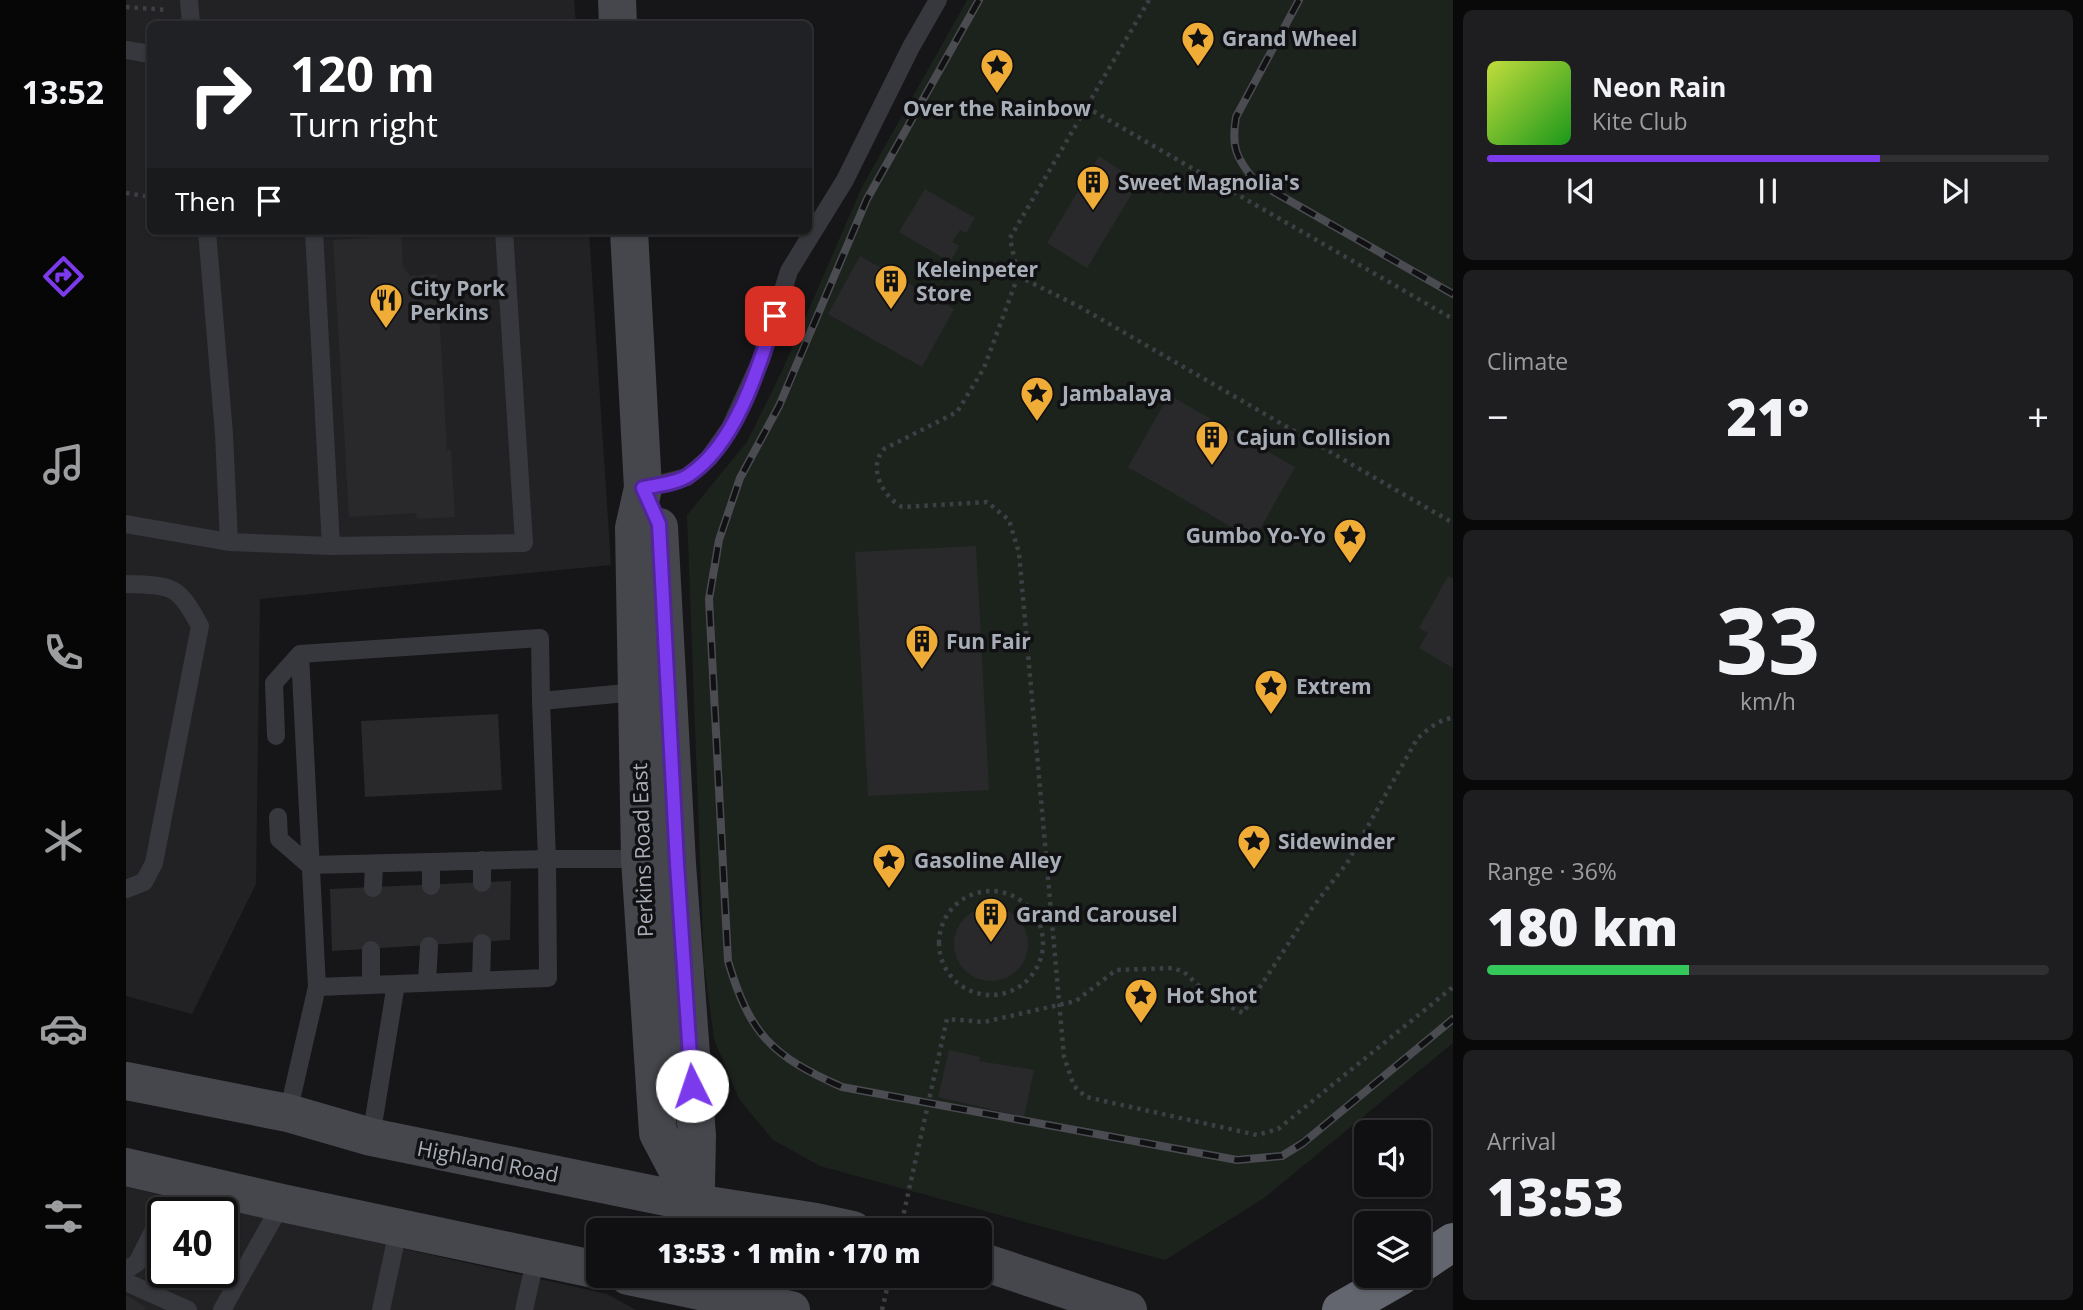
<!DOCTYPE html>
<html lang="en">
<head>
<meta charset="utf-8">
<style>
  body { margin:0; font-family:"Open Sans",sans-serif; background:#1e1e20; color:#f1f3f6; height:100vh; display:flex; flex-direction:column; font-size:26px; white-space:nowrap }
  * { box-sizing:border-box; margin:0 }
  p { font-size:23px; color:#9c9d9f }
  .icon { flex:none; width:38px; height:38px; fill:none; stroke:currentColor; stroke-width:2; stroke-linecap:round; stroke-linejoin:round }
  .map { position:relative; flex:1; overflow:hidden }
  .drawer { display:flex; flex-direction:column; gap:10px; padding:10px; background:#09090a; width:630px }
  .drawer>* { flex:none }
  .banner { position:absolute; left:21px; top:21px; width:665px; height:214px; border-radius:10px; box-shadow:0 2px 5px #0004,0 0 0 2px #303032; background:#202124; color:#fff; overflow:hidden }
  .fabs { position:absolute; left:1228px; top:1120px; display:grid; gap:14px }
  .fabs a { display:grid; place-items:center; width:77px; height:77px; border-radius:10px; background:#101012; box-shadow:0 2px 5px #0004,0 0 0 2px #303032; font-size:35px }
  .speed { position:absolute; left:21px; top:1197px; display:flex; gap:14px; font-size:35px; font-weight:700; text-align:center }
  .speed>* { display:grid; place-content:center; width:91px; height:91px; border-radius:50%; background:#101012; box-shadow:0 2px 5px #0004,0 0 0 2px #303032; line-height:1 }
  .speed .limit { border:4px solid #111; border-radius:10px; background:#fff; color:#111 }
  .pin { position:absolute; display:grid; place-items:center; width:60px; height:60px; color:#fff; margin:-30px; border-radius:14px; box-shadow:0 4px 10px #0006 }
  .me { position:absolute; width:77px; margin:-38px; rotate:356deg; stroke-linejoin:round; filter:drop-shadow(0 0 5px #0008) }
  .turn { display:flex; align-items:center; gap:24px; height:147px; padding:0 28px; font-size:32px }
  .turn .icon { width:91px; height:91px; stroke-width:2.5 }
  .turn b { display:block; font-size:49px; line-height:60px }
  .then { display:flex; align-items:center; height:66px; padding:0 28px; background:#0003; gap:14px; font-size:26px }
  .big { font-size:52px; font-weight:800; line-height:1.1 }
  .drawer .card { flex:1; display:flex; flex-direction:column; justify-content:center; gap:10px; min-width:0; padding:0 24px; border-radius:10px; background:#1e1e20 }
  .drawer .dial { align-items:center; gap:0 }
  .dial b { font-size:91px; line-height:1 }
  .song { display:flex; align-items:center; gap:21px }
  .cover { width:84px; height:84px; border-radius:10px; background:linear-gradient(135deg,hsl(70 70% 55%),hsl(120 70% 35%)) }
  .played { height:7px; border-radius:4px; background:linear-gradient(90deg,#7c3aed 70%,#303032 70%) }
  .keys { display:flex; justify-content:space-around; direction:ltr }
  .heat { display:flex; justify-content:space-between; align-items:center; font-size:38px; direction:ltr }
  .charge { height:10px; border-radius:5px; background:linear-gradient(90deg,#34c759 36%,#303032 0) }
  .trip { position:absolute; left:460px; top:1218px; width:406px; height:70px; border-radius:10px; background:#101012; box-shadow:0 2px 5px #0004,0 0 0 2px #303032; font-weight:800; line-height:70px; text-align:center }
  main { display:flex; flex:1; min-height:0 }
  .tab-bar { display:flex; flex-direction:column; width:126px; justify-content:space-around; align-items:center; background:#060607; color:#9c9d9f }
  .tab-bar .icon { width:49px; height:49px }
  .tab-bar .active { color:#7c3aed }
  .tab-bar b { font-size:32px; color:#f1f3f6 }
  .map>svg:first-child { display:block }
</style>
</head>
<body>
<main>
<nav class="tab-bar">
<b>13:52</b>
<svg class="icon active" aria-label="directions" viewBox="0 0 24 24"><path d="M12 3l9 9-9 9-9-9zM9 14v-3h6M13 9l2 2-2 2"/></svg>
<svg class="icon" aria-label="music" viewBox="0 0 24 24"><path d="M9 18V5l10-2v13"/><circle cx="6" cy="18" r="3"/><circle cx="16" cy="16" r="3"/></svg>
<svg class="icon" aria-label="phone" viewBox="0 0 24 24"><path d="M5 4h4l2 5-3 2q2 4 5 5l2-3 5 2v4C11 20 4 13 5 4z"/></svg>
<svg class="icon" aria-label="climate" viewBox="0 0 24 24"><path d="M12 3v18M4 7l16 10M4 17L20 7"/></svg>
<svg class="icon" aria-label="car" viewBox="0 0 24 24"><path d="M5 17H2v-5l4-1 3-4h7l3 4 3 1v5h-3M9 17h6M6 11h13"/><circle cx="7" cy="17" r="2"/><circle cx="17" cy="17" r="2"/></svg>
<svg class="icon" aria-label="filters" viewBox="0 0 24 24"><path d="M4 7h16M4 17h16"/><circle cx="9" cy="7" r="2"/><circle cx="15" cy="17" r="2"/></svg>
</nav>
<div class="map">
<svg width="1327" height="1310" viewBox="0 0 1327 1310">
  <rect width="100%" height="100%" fill="#161618"/>
  <path fill="#222225" fill-rule="evenodd" d="M0 0H448L450 24H24V231H463L485 565 134 599 130 884 66 1014 0 996Z
    M0 1187 481 1294 510 1310H0ZM37 1213H96V1272H37Z"/>
  <path fill="#1c231d" d="M841 0H1327V1043L1138 1198 1039 1260 694 1166 647 1140 613 1099 588 1039 578 965 561 515 621 442 656 371 736 187Z"/>
  <path fill="#29292c" d="M973 156 1013 182 961 268 921 243Z
    M799 189 849 218 840 233 834 230 826 242 833 246 824 262 773 232Z
    M275 235 277 267 284 276 311 274 321 450H325L329 517 291 519 290 513 223 517 207 240Z
    M734 256 828 309 796 367 702 314Z
    M1043 395 1169 467 1128 540 1002 467Z
    M850 546 863 790 742 796 729 552Z
    M1322 576 1327 579V668L1293 648 1302 633 1293 628Z
    M372 714 376 790 239 797 235 721Z
    M385 881 384 940 206 951 204 889Z
    M828 944a37 37 0 1 1 74 0a37 37 0 1 1-74 0Z
    M823 1050 854 1057 853 1061 908 1070 898 1117 812 1097Z
    M0 1295 20 1307 18 1310H0Z"/>
  <g fill="none" stroke-linecap="round" stroke-linejoin="round">
    <path stroke="#3d3f44" stroke-width="4.5" stroke-dasharray="3.5 5" stroke-linecap="butt" d="M1023 0 884 238 892 276 858 368 831 412 758 449C741 467 757 497 776 507L861 502 883 520 893 553 938 1057 948 1086 960 1097 1131 1135 1152 1129 1327 987
      M0 7 41 10
      M960 107 1327 319
      M0 193 24 197
      M892 276 954 307 1327 523
      M813 943a52 52 0 1 1 104 0a52 52 0 1 1-104 0Z
      M774 1230 821 1019 858 1022 950 1001 990 970 1047 968 1058 972 1086 998 1117 1013 1183 912 1221 863 1291 739C1301 730 1313 719 1327 718
      M756 1310 764 1276"/>
    <path stroke="#37383d" stroke-width="18" d="M63 0 65 24
      M0 50 24 54
      M188 231 205 546
      M517 488 561 477 583 458 604 428 635 360 663 271 719 180 785 47 812 0
      M0 524 103 542 98 434 81 231
      M103 542 205 546 398 543 378 231
      M0 584C46 586 51 583 74 626L28 863 18 882 0 889
      M150 736 148 683 174 654
      M152 817 153 839 183 865 421 859 415 701 511 692
      M356 860V883
      M305 886V862
      M247 888 248 864
      M245 950V984
      M355 981 356 943
      M301 982 303 946
      M270 984 191 987 174 654 414 638 415 701
      M162 1113 191 987
      M245 1137 270 984 422 978 421 859H514
      M0 1270 11 1263 53 1180
      M0 1282 62 1310
      M96 1310 156 1203
      M255 1310 273 1226
      M398 1310 410 1257"/>
    <path stroke="#45474d" stroke-width="38" d="M491 0 492 24
      M503 231 517 488 508 528 514 859 532 1133 569 1203
      M533 527 551 864 571 1136 569 1230
      M0 1081 162 1113 245 1137 569 1203 690 1222 727 1230
      M0 1167 156 1203 472 1270
      M854 1261 1002 1310
      M502 1276 665 1310"/>
    <path stroke="#63666e" stroke-width="38" d="M1293 1265 1327 1242
      M1215 1310 1275 1276"/>
    <defs>
      <path id="rail" d="M853 0 741 199 653 406 614 478 593 540 583 599 602 961C624 1035 646 1056 716 1087L1111 1160 1156 1156 1177 1143 1327 1019
        M1173 0 1110 117C1105 147 1110 158 1129 181L1327 294"/>
    </defs>
    <use href="#rail" stroke="#4a4c52" stroke-width="8"/>
    <use href="#rail" stroke="#111113" stroke-width="5" stroke-dasharray="16" stroke-linecap="butt"/>
  </g>
  <g fill="none" stroke-linecap="round" stroke-linejoin="round">
    <defs>
      <path id="route" d="M566 1086 551 864 533 524 517 488C531 485 552 483 563 475 610 444 633 367 649 316"/>
    </defs>
    <use href="#route" stroke="#51269a" stroke-width="18"/>
    <use href="#route" stroke="#7c3aed" stroke-width="12"/>
  </g>
  <defs>
    <symbol id="sight-pin" viewBox="-11 -11 22 30"><path d="M0 17L-7.5 6A9.5 9.5 0 1 1 7.5 6Z" fill="#efac37" stroke="#111113"/><path d="M0-6L1.8-2.2L6-1.7L2.9 1.2L3.7 5.4L0 3.3L-3.7 5.4L-2.9 1.2L-6-1.7L-1.8-2.2Z" fill="#111"/></symbol>
    <symbol id="building-pin" viewBox="-11 -11 22 30"><path d="M0 17L-7.5 6A9.5 9.5 0 1 1 7.5 6Z" fill="#efac37" stroke="#111113"/><path d="M-4-6H4V6H1V3H-1V6H-4ZM-2.5-4.3h1.7v1.8h-1.7ZM.8-4.3h1.7v1.8H.8ZM-2.5-1h1.7V.8h-1.7ZM.8-1h1.7V.8H.8Z" fill="#111"/></symbol>
    <symbol id="restaurant-pin" viewBox="-11 -11 22 30"><path d="M0 17L-7.5 6A9.5 9.5 0 1 1 7.5 6Z" fill="#efac37" stroke="#111113"/><path d="M-5-6h1v4h1v-4h1v4h1v-4h1v5L-1.5 .5V6h-2V.5L-5-1ZM5-6V6H3V1.5H1.5Q1.5-4 5-6Z" fill="#111"/></symbol>
  </defs>
  <g fill-rule="evenodd">
    <use href="#sight-pin" x="1053" y="19" width="38" height="52"/>
    <use href="#sight-pin" x="852" y="46" width="38" height="52"/>
    <use href="#building-pin" x="948" y="163" width="38" height="52"/>
    <use href="#building-pin" x="746" y="262" width="38" height="52"/>
    <use href="#restaurant-pin" x="241" y="281" width="38" height="52"/>
    <use href="#sight-pin" x="892" y="374" width="38" height="52"/>
    <use href="#building-pin" x="1067" y="418" width="38" height="52"/>
    <use href="#sight-pin" x="1205" y="516" width="38" height="52"/>
    <use href="#building-pin" x="777" y="622" width="38" height="52"/>
    <use href="#sight-pin" x="1126" y="667" width="38" height="52"/>
    <use href="#sight-pin" x="1109" y="822" width="38" height="52"/>
    <use href="#sight-pin" x="744" y="841" width="38" height="52"/>
    <use href="#building-pin" x="846" y="895" width="38" height="52"/>
    <use href="#sight-pin" x="996" y="976" width="38" height="52"/>
  </g>
  <g text-anchor="middle" dominant-baseline="central" stroke-width="7" stroke-linejoin="round" paint-order="stroke">
    <g font-size="21" font-weight="bold" fill="#a8aeb8" stroke="#111113" text-anchor="start">
      <text x="1096" y="38">Grand Wheel</text>
      <text x="871" y="108" text-anchor="middle">Over the Rainbow</text>
      <text x="992" y="182">Sweet Magnolia's</text>
      <text x="790" y="269">Keleinpeter<tspan x="790" dy="24">Store</tspan></text>
      <text x="284" y="288">City Pork<tspan x="284" dy="24">Perkins</tspan></text>
      <text x="936" y="393">Jambalaya</text>
      <text x="1110" y="437">Cajun Collision</text>
      <text x="1200" y="535" text-anchor="end">Gumbo Yo-Yo</text>
      <text x="820" y="641">Fun Fair</text>
      <text x="1170" y="686">Extrem</text>
      <text x="1152" y="841">Sidewinder</text>
      <text x="788" y="860">Gasoline Alley</text>
      <text x="890" y="914">Grand Carousel</text>
      <text x="1040" y="995">Hot Shot</text>
    </g>
    <g font-size="21" fill="#a8aeb8" stroke="#111113">
      <text transform="translate(516 850) rotate(-92)">Perkins Road East</text>
      <text transform="translate(362 1161) rotate(11)">Highland Road</text>
    </g>
  </g>
</svg>
<div class="fabs">
<a><svg class="icon" aria-label="sound" viewBox="0 0 24 24"><path d="M4 9h4l5-4v14l-5-4H4zM17 9q2 3 0 6"/></svg></a>
<a><svg class="icon" aria-label="layers" viewBox="0 0 24 24"><path d="M12 4l9 5-9 5-9-5zM3 14l9 5 9-5"/></svg></a>
</div>
<div class="speed"><div class="limit">40</div></div>
<div class="pin" style="left:649px;top:316px;background:#d93025"><svg class="icon" aria-label="arrive" viewBox="0 0 24 24"><path d="M6 21V4h12l-3 4 3 4H6"/></svg></div>
<svg class="me" style="left:566px;top:1086px" viewBox="-20 -20 40 40"><circle r="19" fill="#fff"/><path d="M0-13L10 11 0 6-10 11z" fill="#7c3aed"/></svg>
<div class="trip">13:53 · 1 min · 170 m</div>
<div class="banner">
<div class="turn"><svg class="icon" aria-label="right" viewBox="0 0 24 24"><path d="M7 20v-9h11M14 6l5 5-5 5"/></svg><div><b>120 m</b>Turn right</div></div>
<div class="then">Then<svg class="icon" aria-label="arrive" viewBox="0 0 24 24"><path d="M6 21V4h12l-3 4 3 4H6"/></svg></div>
</div>
</div>
<section class="drawer">
<div class="card">
<div class="song"><i class="cover"></i><div><b>Neon Rain</b><p>Kite Club</p></div></div>
<div class="played"></div>
<div class="keys"><svg class="icon" aria-label="previous" viewBox="0 0 24 24"><path d="M18 5L8 12l10 7zM5 5v14"/></svg><svg class="icon" aria-label="pause" viewBox="0 0 24 24"><path d="M8 5v14M16 5v14"/></svg><svg class="icon" aria-label="next" viewBox="0 0 24 24"><path d="M6 5l10 7-10 7zM19 5v14"/></svg></div>
</div>
<div class="card"><p>Climate</p>
<div class="heat"><a>−</a><b class="big">21°</b><a>+</a></div>
</div>
<div class="card dial"><b>33</b><p>km/h</p></div>
<div class="card"><p>Range · 36%</p><b class="big">180 km</b><div class="charge"></div></div>
<div class="card"><p>Arrival</p><b class="big">13:53</b></div>
</section>
</main>
</body>
</html>
